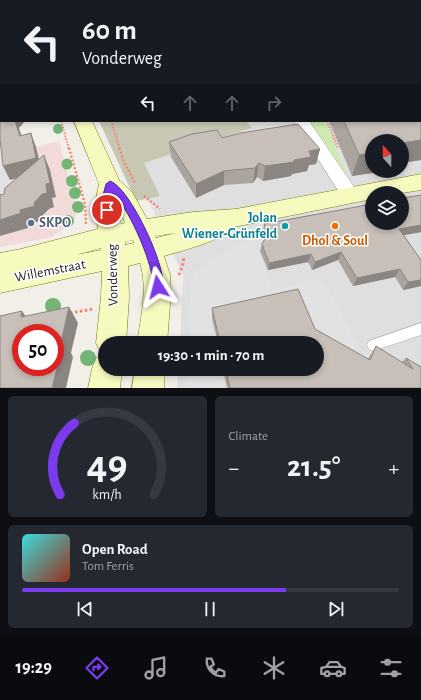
<!DOCTYPE html>
<html lang="en">
<head>
<meta charset="utf-8">
<style>
  body { margin:0; font-family:"Alegreya Sans",sans-serif; background:#242831; color:#f1f3f6; height:100vh; display:flex; flex-direction:column; font-size:15px; white-space:nowrap }
  * { box-sizing:border-box; margin:0 }
  p { font-size:13px; color:#9ea1a6 }
  .icon { flex:none; width:22px; height:22px; fill:none; stroke:currentColor; stroke-width:2; stroke-linecap:round; stroke-linejoin:round }
  .map { position:relative; height:388px; overflow:hidden }
  .sheet { display:flex; flex-direction:column; gap:8px; padding:8px; background:#0d0f14; flex:1 }
  .sheet>* { flex:none }
  .guide { position:absolute; left:0px; top:0px; width:421px; height:122px; box-shadow:0 2px 6px #0003; background:#171b24; color:#f1f3f6; overflow:hidden }
  .needle { width:26px; rotate:339deg }
  .fabs { position:absolute; left:365px; top:134px; display:grid; gap:8px }
  .fabs a { display:grid; place-items:center; width:44px; height:44px; border-radius:50%; background:#171b24; box-shadow:0 2px 6px #0003; font-size:20px }
  .speed { position:absolute; left:12px; top:324px; display:flex; gap:8px; font-size:20px; font-weight:700; text-align:center }
  .speed>* { display:grid; place-content:center; width:52px; height:52px; border-radius:50%; background:#171b24; box-shadow:0 2px 6px #0003; line-height:1 }
  .speed .limit { border:6px solid #d22; background:#fff; color:#111 }
  .pin { position:absolute; display:grid; place-items:center; width:34px; height:34px; color:#fff; margin:-17px; border:2px solid #fff; border-radius:50%; box-shadow:0 1px 4px #0007 }
  .me { position:absolute; width:44px; margin:-22px; rotate:351deg; stroke-linejoin:round; filter:drop-shadow(0 0 3px #0008) }
  .turn { display:flex; align-items:center; gap:14px; height:84px; padding:0 16px; font-size:18px }
  .turn .icon { width:52px; height:52px; stroke-width:2.5 }
  .turn b { display:block; font-size:28px; line-height:34px }
  .lanes { display:flex; align-items:center; height:38px; padding:0 16px; background:#0003; justify-content:center; gap:20px; direction:ltr }
  .lanes .off { opacity:.35 }
  .big { font-size:30px; font-weight:600; line-height:1.1 }
  .sheet .card { flex:1; display:flex; flex-direction:column; justify-content:center; gap:6px; min-width:0; padding:0 14px; border-radius:6px; background:#242831 }
  .sheet .dial { align-items:center; gap:0 }
  .dial svg { height:104px; overflow:visible; fill:none; stroke:#363941; stroke-width:7; stroke-linecap:round; text-anchor:middle }
  .dial text { fill:#f1f3f6; stroke:none }
  .song { display:flex; align-items:center; gap:12px }
  .cover { width:48px; height:48px; border-radius:6px; background:linear-gradient(135deg,hsl(180 70% 55%),hsl(10 70% 35%)) }
  .played { height:4px; border-radius:2px; background:linear-gradient(90deg,#7c3aed 70%,#363941 70%) }
  .keys { display:flex; justify-content:space-around; direction:ltr }
  .heat { display:flex; justify-content:space-between; align-items:center; font-size:22px; direction:ltr }
  .sheet .tiles { flex:1; display:grid; gap:8px; grid-template-columns:1fr 1fr }
  .card:last-child { grid-column:span 2 }
  .trip { position:absolute; left:98px; top:336px; width:226px; height:40px; border-radius:20px; background:#171b24; box-shadow:0 2px 6px #0003; font-weight:600; line-height:40px; text-align:center }
  .menu { display:flex; height:64px; justify-content:space-around; align-items:center; background:#090b0e; color:#9ea1a6 }
  .menu .icon { width:28px; height:28px }
  .menu .active { color:#7c3aed }
  .menu b { font-size:18px; color:#f1f3f6 }
  .map>svg:first-child { display:block }
</style>
</head>
<body>
<div class="map">
<svg width="421" height="388" viewBox="0 0 421 388">
  <rect width="100%" height="100%" fill="#f2efe9"/>
  <path fill="#e0dfdf" fill-rule="evenodd" d="M54 0H421V388H177L178 369H317V343H180L183 275 150 204 101 121H420V1ZM372 141H402V171H372ZM372 193H402V223H372Z"/>
  <path fill="#f2dad9" d="M59 141 75 201 76 216 71 223 52 237 0 247V156Z"/>
  <path fill="#c7c7b4" d="M99 121H246L252 128 144 163 160 196 136 201Z"/>
  <path fill="#cdebb0" d="M308 121H325L346 173H342Z"/>
  <path fill="#e2e2e2" d="M7 154 10 183 19 181 0 211V156Z
    M253 235 272 289 323 279 358 345 350 358 311 336 296 298 209 315 215 343H189L191 281 194 274 200 267Z
    M188 369H221L225 388H187Z"/>
  <g fill="none" stroke-linecap="round" stroke-linejoin="round">
    <defs>
      <path id="lane" d="M0 36 1 37 0 41Z
        M421 323V335L373 351 369 349 367 345 369 341Z"/>
      <path id="street" d="M249 0H259V1H249Z
        M0 57H1V65H0Z
        M294 121H309L356 190 359 195 356 200 350 202 344 200Z"/>
      <path id="secondary" d="M25 0H37V1H25Z
        M74 121H92L119 180 132 192 147 219 193 212 236 209 421 174V190L402 193H372V199L234 227C227 239 178 252 164 256L170 275 171 292 167 343H137C141 316 148 289 140 263L128 266 129 297 126 343H105V369H122L120 388H88L92 369 96 358 104 355 101 353 96 343 101 297 102 271 0 293V253L21 249 98 229 95 203 99 184ZM118 207 125 223 121 224ZM176 233 156 238 155 236ZM133 240 134 243 125 245V242ZM101 248V250L76 255Z
        M135 369H165L164 388H132Z"/>
    </defs>
    <use href="#lane" stroke="#a9a9a9" stroke-width="1"/>
    <use href="#street" stroke="#a9a9a9" stroke-width="1"/>
    <use href="#secondary" stroke="#707d05" stroke-width="1"/>
    <path stroke="#fa8072" stroke-width="1.5" stroke-dasharray="1 1" stroke-linecap="butt" d="M308 1 311 0
      M332 1 336 0"/>
    <path stroke="#fa8072" stroke-width="2" stroke-dasharray="1.5 1.5" stroke-linecap="butt" d="M61 121 69 149
      M111 121 120 149
      M327 121 338 148"/>
    <path stroke="#fa8072" stroke-width="2.5" stroke-dasharray="2 2" stroke-linecap="butt" d="M69 148 85 204 86 225
      M119 148 124 162 135 183
      M144 196 160 209"/>
    <path stroke="#fa8072" stroke-width="3" stroke-dasharray="2.5 2.5" stroke-linecap="butt" d="M179 275 184 261 183 257
      M70 313 93 309"/>
    <use href="#lane" fill="#fff" fill-rule="evenodd"/>
    <use href="#street" fill="#fff" fill-rule="evenodd"/>
    <use href="#secondary" fill="#f7fabf" fill-rule="evenodd"/>
  </g>
  <g fill="#74b475">
    <circle cx="58" cy="129" r="5"/>
    <circle cx="67" cy="164" r="5.5"/>
    <circle cx="72" cy="181" r="6"/>
    <circle cx="75" cy="193" r="6"/>
    <circle cx="78" cy="207" r="6"/>
    <circle cx="68" cy="221" r="6"/>
    <circle cx="53" cy="306" r="8"/>
    <circle cx="88" cy="358" r="8"/>
  </g>
  <path fill="#aba49e" d="M262 0H305L302 1H264Z
    M420 19 421 20V105L420 104Z
    M329 121H420L421 160 402 163V141H372L379 172 352 176Z
    M169 142 320 149 316 164 309 165 307 171 292 174 291 176 263 181 257 177 253 183 224 185 196 198 171 157Z
    M421 195V232L404 235 421 260V286L403 290 395 277 353 286 338 260 312 270 308 262 268 270 260 251 262 244 265 238 263 232 264 224Z
    M212 308 315 329 368 359 376 346 402 362 406 358 421 367V388H227L223 369H317V343H218L212 318Z"/>
  <path fill="#8b8681" d="M279 0H305L302 1H278Z
    M15 121H25L19 128 26 150 20 136Z
    M31 133 36 147 42 172 10 180 3 166Z
    M421 140V160L402 163V143Z
    M320 149 316 164 309 165 307 171 292 174 291 176 263 181 265 166 294 160 309 151Z
    M372 153V171H379V172L352 176 359 155Z
    M44 155 50 170 56 197 52 198 54 207 49 209 41 217 42 220 28 225V228L0 236V220L34 203 46 184Z
    M259 163 257 177 253 183 255 168Z
    M224 171V185L196 198V184Z
    M421 225V232L395 237 399 229Z
    M341 252 338 260 312 270 315 262Z
    M311 254 308 262 268 270 269 263Z
    M400 269 395 277 353 286 357 278Z
    M421 280V286L403 290 408 282Z
    M69 307 78 323 71 353 73 357 66 388H52L61 342Z
    M22 311 33 327 21 317Z"/>
  <path fill="#c7bfb8" stroke="#8b8681" fill-rule="evenodd" d="M63 0H95V1H63Z
    M135 0H243V1H135Z
    M420 19 421 20V73L420 71Z
    M0 78 1 79V121H15L20 136 31 133 36 158 3 166 0 140Z
    M420 107H421V140L402 143V141H372V153L359 155 344 121H420Z
    M298 124 320 149 309 151 311 157 294 160V162L265 166 259 163 255 168 224 171 196 184 169 142 192 134 217 130 222 138 241 133Z
    M44 155 50 183 46 184 47 193 42 194 34 203 35 206 20 210 21 213 0 220V195L4 194 5 188Z
    M421 195V225L399 229 421 260V280L408 282 400 269 357 278 341 252 315 262 311 254 269 263 262 244 268 234 264 224 372 204V223H402V198Z
    M298 289 315 329 370 360 376 346 413 369 406 358 421 367V388H230L226 369H317V343H220L212 308Z
    M69 307 61 342H64L52 388H0V316L22 311 21 317ZM21 333H55V367H21Z"/>
  <path fill="#7c3aed" stroke="#51269a" d="M110 181C130 187 170 273 162 290L158 291 154 290C151 285 153 280 152 275 147 251 129 210 113 193L110 212 107 213 102 210 101 203 106 184Z"/>
  <circle fill="#5c6f8a" stroke="#fff" stroke-width="1.5" cx="31" cy="223" r="4"/>
  <circle fill="#0f9aa8" stroke="#fff" stroke-width="1.5" cx="285" cy="226" r="4"/>
  <circle fill="#e8710a" stroke="#fff" stroke-width="1.5" cx="335" cy="226" r="4"/>
  <g text-anchor="middle" dominant-baseline="central" stroke-width="3" stroke-linejoin="round" paint-order="stroke">
    <g font-size="14" font-weight="bold" fill="#0d838f" stroke="#fff" text-anchor="end">
      <text x="277" y="218">Jolan<tspan x="277" dy="16">Wiener-Grünfeld</tspan></text>
    </g>
    <g font-size="14" font-weight="bold" fill="#4e5e75" stroke="#fff" text-anchor="start">
      <text x="39" y="223">SKPO</text>
    </g>
    <g font-size="14" font-weight="bold" fill="#c56008" stroke="#fff">
      <text x="335" y="241">Dhol &amp; Soul</text>
    </g>
    <g font-size="14" fill="#222" stroke="#fff">
      <text transform="translate(50 271) rotate(-11)">Willemstraat</text>
      <text transform="translate(113 275) rotate(-91)">Vonderweg</text>
    </g>
  </g>
</svg>
<div class="fabs">
<a><svg class="needle" viewBox="-14 -14 28 28"><path d="M0-13l5 13h-10z" fill="#e53935"/><path d="M0 13l5-13h-10z" fill="#9ea1a6"/></svg></a>
<a><svg class="icon" aria-label="layers" viewBox="0 0 24 24"><path d="M12 4l9 5-9 5-9-5zM3 14l9 5 9-5"/></svg></a>
</div>
<div class="speed"><div class="limit">50</div></div>
<div class="pin" style="left:107px;top:210px;background:#d93025"><svg class="icon" aria-label="arrive" viewBox="0 0 24 24"><path d="M6 21V4h12l-3 4 3 4H6"/></svg></div>
<svg class="me" style="left:158px;top:287px" viewBox="-20 -20 40 40"><path d="M0-17L14 15 0 8-14 15z" fill="#7c3aed" stroke="#fff" stroke-width="4"/></svg>
<div class="trip">19:30 · 1 min · 70 m</div>
<div class="guide">
<div class="turn"><svg class="icon" aria-label="left" viewBox="0 0 24 24"><path d="M17 20v-9H6M10 6l-5 5 5 5"/></svg><div><b>60 m</b>Vonderweg</div></div>
<div class="lanes"><svg class="icon" aria-label="left" viewBox="0 0 24 24"><path d="M17 20v-9H6M10 6l-5 5 5 5"/></svg><svg class="icon off" aria-label="ahead" viewBox="0 0 24 24"><path d="M12 20V5M6 11l6-6 6 6"/></svg><svg class="icon off" aria-label="ahead" viewBox="0 0 24 24"><path d="M12 20V5M6 11l6-6 6 6"/></svg><svg class="icon off" aria-label="right" viewBox="0 0 24 24"><path d="M7 20v-9h11M14 6l5 5-5 5"/></svg></div>
</div>
</div>
<section class="sheet">
<div class="tiles">
<div class="card dial"><svg viewBox="0 0 100 80">
<path d="M14 69A42 42 0 1 1 86 69"/>
<path d="M14 69A42 42 0 0 1 25 14" stroke="#7c3aed"/>
<text x="50" y="56" font-size="32" font-weight="700">49</text>
<text x="50" y="72" font-size="11">km/h</text>
</svg></div>
<div class="card"><p>Climate</p>
<div class="heat"><a>−</a><b class="big">21.5°</b><a>+</a></div>
</div>
<div class="card">
<div class="song"><i class="cover"></i><div><b>Open Road</b><p>Tom Ferris</p></div></div>
<div class="played"></div>
<div class="keys"><svg class="icon" aria-label="previous" viewBox="0 0 24 24"><path d="M18 5L8 12l10 7zM5 5v14"/></svg><svg class="icon" aria-label="pause" viewBox="0 0 24 24"><path d="M8 5v14M16 5v14"/></svg><svg class="icon" aria-label="next" viewBox="0 0 24 24"><path d="M6 5l10 7-10 7zM19 5v14"/></svg></div>
</div>
</div>
</section>
<nav class="menu">
<b>19:29</b>
<svg class="icon active" aria-label="directions" viewBox="0 0 24 24"><path d="M12 3l9 9-9 9-9-9zM9 14v-3h6M13 9l2 2-2 2"/></svg>
<svg class="icon" aria-label="music" viewBox="0 0 24 24"><path d="M9 18V5l10-2v13"/><circle cx="6" cy="18" r="3"/><circle cx="16" cy="16" r="3"/></svg>
<svg class="icon" aria-label="phone" viewBox="0 0 24 24"><path d="M5 4h4l2 5-3 2q2 4 5 5l2-3 5 2v4C11 20 4 13 5 4z"/></svg>
<svg class="icon" aria-label="climate" viewBox="0 0 24 24"><path d="M12 3v18M4 7l16 10M4 17L20 7"/></svg>
<svg class="icon" aria-label="car" viewBox="0 0 24 24"><path d="M5 17H2v-5l4-1 3-4h7l3 4 3 1v5h-3M9 17h6M6 11h13"/><circle cx="7" cy="17" r="2"/><circle cx="17" cy="17" r="2"/></svg>
<svg class="icon" aria-label="filters" viewBox="0 0 24 24"><path d="M4 7h16M4 17h16"/><circle cx="9" cy="7" r="2"/><circle cx="15" cy="17" r="2"/></svg>
</nav>
</body>
</html>
